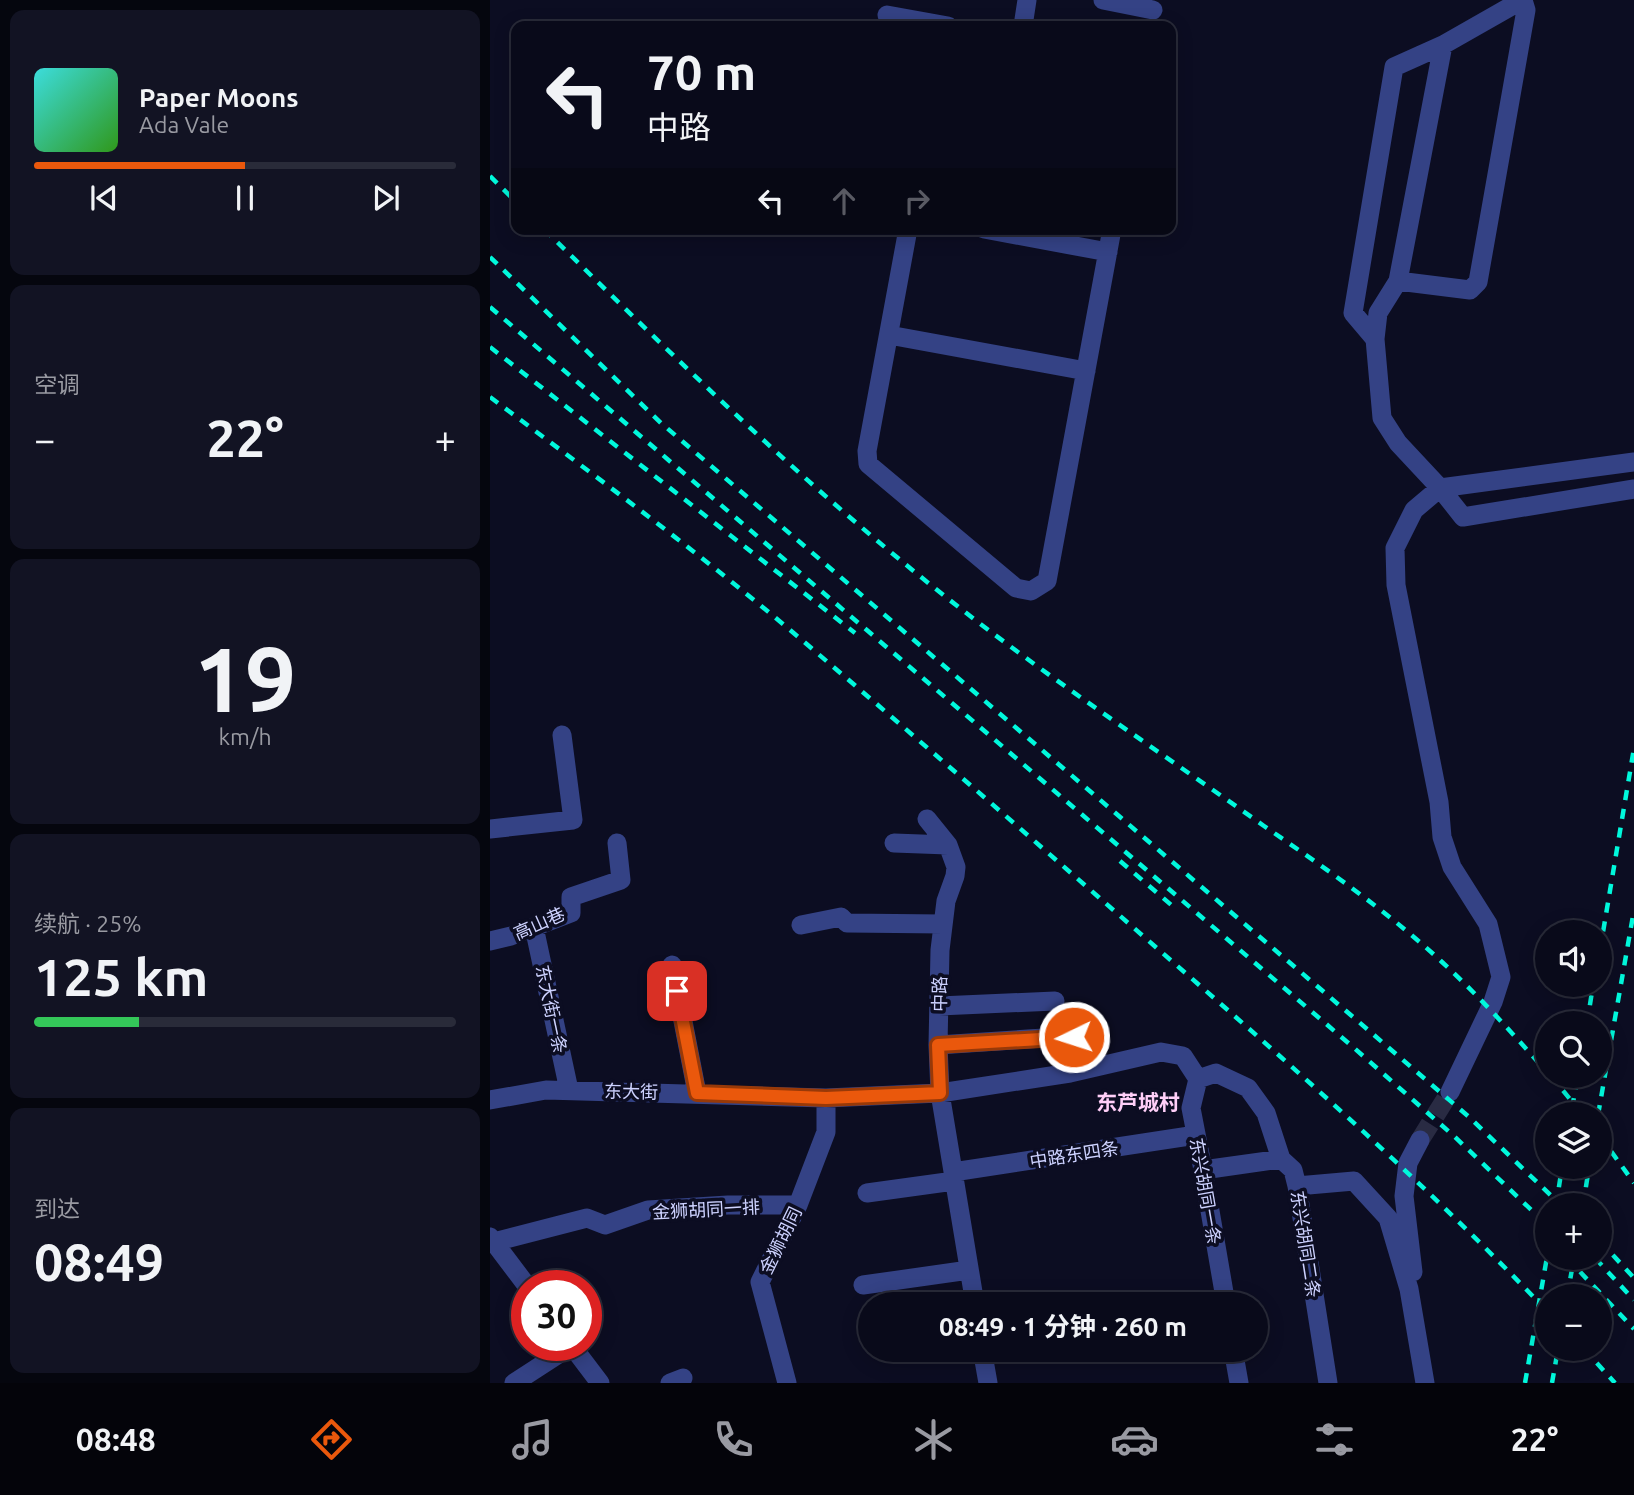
<!DOCTYPE html>
<html lang="zh">
<head>
<meta charset="utf-8">
<style>
  body { margin:0; font-family:Ubuntu,"Noto Sans SC",sans-serif; background:#121323; color:#f1f3f6; height:100vh; display:flex; flex-direction:column; font-size:26px; white-space:nowrap }
  * { box-sizing:border-box; margin:0 }
  p { font-size:23px; color:#999aa2 }
  .icon { flex:none; width:38px; height:38px; fill:none; stroke:currentColor; stroke-width:2; stroke-linecap:round; stroke-linejoin:round }
  .map { position:relative; flex:1; overflow:hidden }
  .side { display:flex; flex-direction:column; gap:10px; padding:10px; background:#05060e; width:490px }
  .side>* { flex:none }
  .top-card { position:absolute; left:21px; top:21px; width:665px; height:214px; border-radius:14px; box-shadow:0 4px 18px #0003,0 0 0 2px #292b39; background:#090a1a; color:#f1f3f6; overflow:hidden }
  .buttons { position:absolute; left:1045px; top:920px; display:grid; gap:14px }
  .buttons a { display:grid; place-items:center; width:77px; height:77px; border-radius:50%; background:#090a1a; box-shadow:0 4px 18px #0003,0 0 0 2px #292b39; font-size:35px }
  .speed { position:absolute; left:21px; top:1270px; display:flex; gap:14px; font-size:35px; font-weight:700; text-align:center }
  .speed>* { display:grid; place-content:center; width:91px; height:91px; border-radius:50%; background:#090a1a; box-shadow:0 4px 18px #0003,0 0 0 2px #292b39; line-height:1 }
  .speed .limit { border:10px solid #d22; background:#fff; color:#111 }
  .pin { position:absolute; display:grid; place-items:center; width:60px; height:60px; color:#fff; margin:-30px; border-radius:14px; box-shadow:0 4px 10px #0006 }
  .me { position:absolute; width:77px; margin:-38px; rotate:266deg; stroke-linejoin:round; filter:drop-shadow(0 0 5px #0008) }
  .turn { display:flex; align-items:center; gap:24px; height:147px; padding:0 21px; font-size:32px }
  .turn .icon { width:91px; height:91px; stroke-width:2.5 }
  .turn b { display:block; font-size:49px; line-height:60px }
  .lanes { display:flex; align-items:center; height:66px; padding:0 21px; background:#0003; justify-content:center; gap:35px; direction:ltr }
  .lanes .off { opacity:.35 }
  .big { font-size:52px; font-weight:700; line-height:1.1 }
  .side .card { flex:1; display:flex; flex-direction:column; justify-content:center; gap:10px; min-width:0; padding:0 24px; border-radius:14px; background:#121323 }
  .side .dial { align-items:center; gap:0 }
  .dial b { font-size:91px; line-height:1 }
  .song { display:flex; align-items:center; gap:21px }
  .cover { width:84px; height:84px; border-radius:10px; background:linear-gradient(135deg,hsl(180 70% 55%),hsl(110 70% 35%)) }
  .played { height:7px; border-radius:4px; background:linear-gradient(90deg,#ea580c 50%,#292b39 50%) }
  .keys { display:flex; justify-content:space-around; direction:ltr }
  .heat { display:flex; justify-content:space-between; align-items:center; font-size:38px; direction:ltr }
  .charge { height:10px; border-radius:5px; background:linear-gradient(90deg,#34c759 25%,#292b39 0) }
  .trip { position:absolute; left:368px; top:1292px; width:410px; height:70px; border-radius:35px; background:#090a1a; box-shadow:0 4px 18px #0003,0 0 0 2px #292b39; font-weight:700; line-height:70px; text-align:center }
  .menu { display:flex; height:112px; justify-content:space-around; align-items:center; background:#04040a; color:#999aa2 }
  .menu .icon { width:49px; height:49px }
  .menu .active { color:#ea580c }
  .menu b { font-size:32px; color:#f1f3f6 }
  main { display:flex; flex:1; min-height:0 }
  .map>svg:first-child { display:block }
</style>
</head>
<body>
<main>
<section class="side">
<div class="card">
<div class="song"><i class="cover"></i><div><b>Paper Moons</b><p>Ada Vale</p></div></div>
<div class="played"></div>
<div class="keys"><svg class="icon" aria-label="previous" viewBox="0 0 24 24"><path d="M18 5L8 12l10 7zM5 5v14"/></svg><svg class="icon" aria-label="pause" viewBox="0 0 24 24"><path d="M8 5v14M16 5v14"/></svg><svg class="icon" aria-label="next" viewBox="0 0 24 24"><path d="M6 5l10 7-10 7zM19 5v14"/></svg></div>
</div>
<div class="card"><p>空调</p>
<div class="heat"><a>−</a><b class="big">22°</b><a>+</a></div>
</div>
<div class="card dial"><b>19</b><p>km/h</p></div>
<div class="card"><p>续航 · 25%</p><b class="big">125 km</b><div class="charge"></div></div>
<div class="card"><p>到达</p><b class="big">08:49</b></div>
</section>
<div class="map">
<svg width="1144" height="1383" viewBox="0 0 1144 1383">
  <rect width="100%" height="100%" fill="#0c0d22"/>
  <g fill="none" stroke-linecap="round" stroke-linejoin="round">
    <path stroke="#292b43" stroke-width="19" stroke-dasharray="19 10" stroke-linecap="butt" d="M930 1140 960 1092"/>
    <path stroke="#344285" stroke-width="19" d="M613 0 663 10
      M397 15 458 26
      M533 26 537 0
      M953 45 1032 0
      M418 229 377 451 378 464 526 588 541 591 557 581 622 229
      M494 229 618 252
      M908 281 980 290 988 282 1036 10 1033 0
      M399 335 596 371
      M885 339 888 313 908 281 953 45 904 67 863 313 885 339 892 418 908 443 950 488 973 517 1144 489
      M437 819 458 845 466 867 465 876 456 901 450 950 448 1045 450 1093 485 1304
      M0 829 83 820 72 735
      M404 843 458 845
      M311 925 351 917 357 923 453 924
      M44 927 79 1090
      M0 941 21 936 81 913V897L131 880 127 843
      M182 965 207 1093
      M449 1006 565 1001
      M448 1045 584 1036
      M708 1079 726 1073 758 1088 776 1113 791 1159 803 1170 807 1186 838 1383
      M708 1079 701 1108 713 1170 736 1304
      M960 1092 1003 1002 1011 977 998 924 962 867 952 837 949 802 906 585 905 548 924 510 950 488 1144 462
      M0 1100 56 1090 336 1098 450 1093 580 1073 671 1052 693 1056 708 1079
      M713 1170 791 1159
      M463 1172 706 1135
      M807 1186 864 1181 898 1218 919 1289 935 1383
      M377 1193 464 1181
      M0 1237 37 1286
      M4 1242 97 1218 115 1225 158 1210 238 1205H308
      M923 1272 914 1196 918 1163 930 1140
      M373 1285 479 1270
      M82 1346 110 1383
      M492 1349 498 1383
      M743 1349 749 1383
      M24 1383 81 1346
      M180 1383 193 1378
      M297 1383 270 1282 308 1205 336 1132V1098"/>
    <path stroke="#00f8dc" stroke-width="4.5" stroke-dasharray="10 9" stroke-linecap="butt" d="M0 176 26 202
      M54 229C198 371 343 513 505 635 593 701 684 762 774 826 835 868 897 911 952 962 989 996 1023 1034 1057 1072
      M0 257 171 423 877 1029 979 1117 1072 1206
      M0 307 863 1047 965 1137 1057 1225
      M0 347 365 633
      M0 397C101 473 203 548 300 630 405 719 509 810 613 901 764 1033 918 1165 1057 1311
      M630 861 686 909
      M1110 950 1144 748
      M1097 1024 1103 985
      M1061 1076 1093 1115
      M1082 1108 1088 1076
      M1108 1115 1144 910
      M1110 1136 1144 1183
      M1066 1206 1072 1167
      M1093 1206 1099 1167
      M1110 1241 1144 1278
      M1077 1258 1144 1329
      M1105 1258 1144 1300
      M1077 1297 1084 1258
      M1094 1349 1125 1383
      M1035 1383 1057 1257
      M1062 1383 1068 1349"/>
  </g>
  <g fill="none" stroke-linecap="round" stroke-linejoin="round">
    <defs>
      <path id="route" d="M187 991 207 1093 336 1098 450 1093 448 1045 584 1037"/>
    </defs>
    <use href="#route" stroke="#983908" stroke-width="18"/>
    <use href="#route" stroke="#ea580c" stroke-width="12"/>
  </g>
  <g text-anchor="middle" dominant-baseline="central" stroke-width="7" stroke-linejoin="round" paint-order="stroke">
    <g font-size="18" fill="#cdd2ff" stroke="#0c0d22">
      <text transform="translate(49 923) rotate(-24)">高山巷</text>
      <text transform="translate(449 994) rotate(-89)">中路</text>
      <text transform="translate(62 1009) rotate(78)">东大街一条</text>
      <text transform="translate(141 1091) rotate(1)">东大街</text>
      <text transform="translate(584 1154) rotate(-9)">中路东四条</text>
      <text transform="translate(716 1191) rotate(80)">东兴胡同一条</text>
      <text transform="translate(216 1209) rotate(-3)">金狮胡同一排</text>
      <text transform="translate(290 1240) rotate(-64)">金狮胡同</text>
      <text transform="translate(816 1244) rotate(81)">东兴胡同二条</text>
    </g>
    <g font-size="21" font-weight="bold" fill="#ffcff8" stroke="#0c0d22">
      <text x="648" y="1102">东芦城村</text>
    </g>
  </g>
</svg>
<div class="buttons">
<a><svg class="icon" aria-label="sound" viewBox="0 0 24 24"><path d="M4 9h4l5-4v14l-5-4H4zM17 9q2 3 0 6"/></svg></a>
<a><svg class="icon" aria-label="search" viewBox="0 0 24 24"><circle cx="10" cy="10" r="6"/><path d="M15 15l6 6"/></svg></a>
<a><svg class="icon" aria-label="layers" viewBox="0 0 24 24"><path d="M12 4l9 5-9 5-9-5zM3 14l9 5 9-5"/></svg></a>
<a>+</a>
<a>−</a>
</div>
<div class="speed"><div class="limit">30</div></div>
<div class="pin" style="left:187px;top:991px;background:#d93025"><svg class="icon" aria-label="arrive" viewBox="0 0 24 24"><path d="M6 21V4h12l-3 4 3 4H6"/></svg></div>
<svg class="me" style="left:584px;top:1037px" viewBox="-20 -20 40 40"><circle r="17" fill="#ea580c" stroke="#fff" stroke-width="3"/><path d="M0-11L8 9 0 5-8 9z" fill="#fff"/></svg>
<div class="trip">08:49 · 1 分钟 · 260 m</div>
<div class="top-card">
<div class="turn"><svg class="icon" aria-label="left" viewBox="0 0 24 24"><path d="M17 20v-9H6M10 6l-5 5 5 5"/></svg><div><b>70 m</b>中路</div></div>
<div class="lanes"><svg class="icon" aria-label="left" viewBox="0 0 24 24"><path d="M17 20v-9H6M10 6l-5 5 5 5"/></svg><svg class="icon off" aria-label="ahead" viewBox="0 0 24 24"><path d="M12 20V5M6 11l6-6 6 6"/></svg><svg class="icon off" aria-label="right" viewBox="0 0 24 24"><path d="M7 20v-9h11M14 6l5 5-5 5"/></svg></div>
</div>
</div>
</main>
<nav class="menu">
<b>08:48</b>
<svg class="icon active" aria-label="directions" viewBox="0 0 24 24"><path d="M12 3l9 9-9 9-9-9zM9 14v-3h6M13 9l2 2-2 2"/></svg>
<svg class="icon" aria-label="music" viewBox="0 0 24 24"><path d="M9 18V5l10-2v13"/><circle cx="6" cy="18" r="3"/><circle cx="16" cy="16" r="3"/></svg>
<svg class="icon" aria-label="phone" viewBox="0 0 24 24"><path d="M5 4h4l2 5-3 2q2 4 5 5l2-3 5 2v4C11 20 4 13 5 4z"/></svg>
<svg class="icon" aria-label="climate" viewBox="0 0 24 24"><path d="M12 3v18M4 7l16 10M4 17L20 7"/></svg>
<svg class="icon" aria-label="car" viewBox="0 0 24 24"><path d="M5 17H2v-5l4-1 3-4h7l3 4 3 1v5h-3M9 17h6M6 11h13"/><circle cx="7" cy="17" r="2"/><circle cx="17" cy="17" r="2"/></svg>
<svg class="icon" aria-label="filters" viewBox="0 0 24 24"><path d="M4 7h16M4 17h16"/><circle cx="9" cy="7" r="2"/><circle cx="15" cy="17" r="2"/></svg>
<b>22°</b>
</nav>
</body>
</html>
